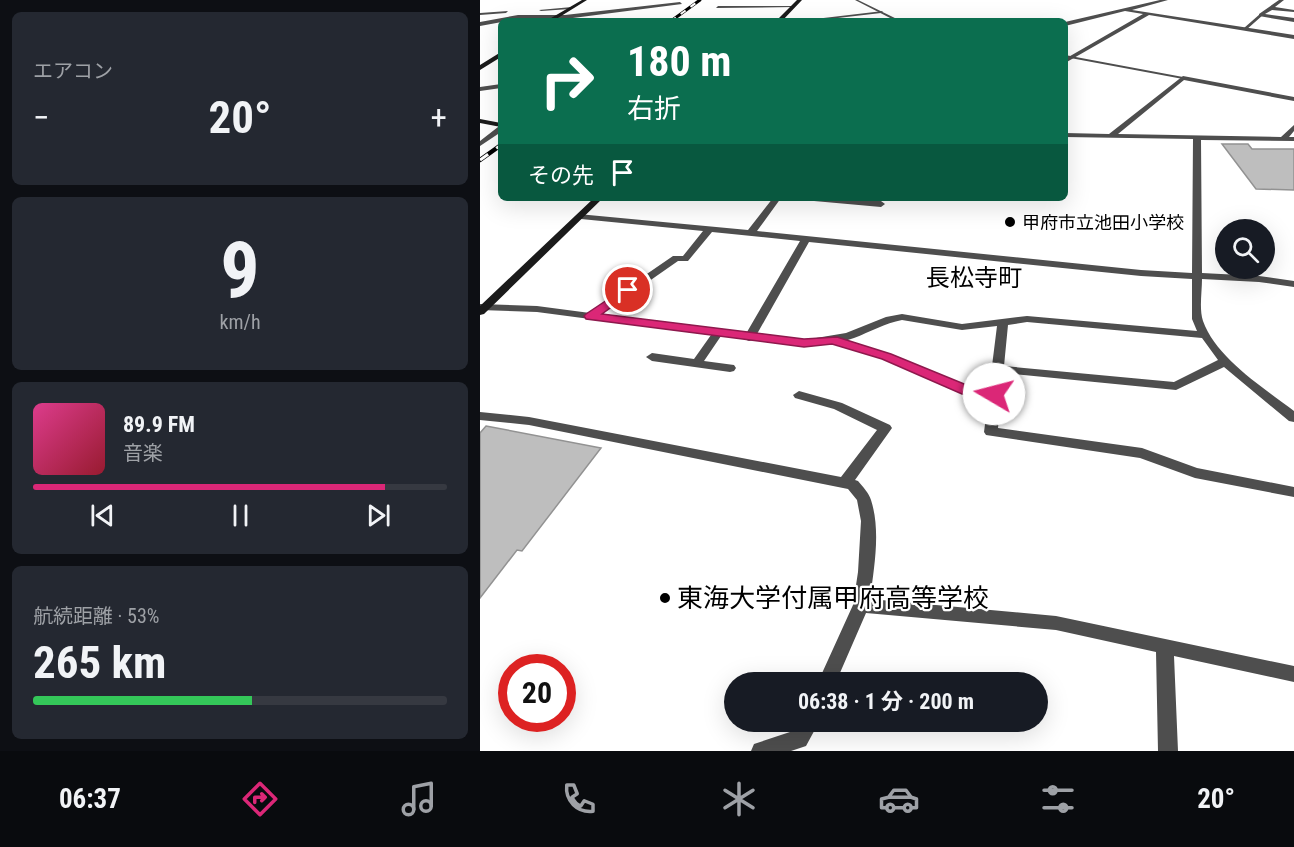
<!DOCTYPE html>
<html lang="ja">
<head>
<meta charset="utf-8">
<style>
  body { margin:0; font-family:"Roboto Condensed","Noto Sans JP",sans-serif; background:#242831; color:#f1f3f6; height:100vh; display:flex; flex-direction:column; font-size:22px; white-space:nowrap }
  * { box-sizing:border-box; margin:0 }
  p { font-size:20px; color:#9ea1a6 }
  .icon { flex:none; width:33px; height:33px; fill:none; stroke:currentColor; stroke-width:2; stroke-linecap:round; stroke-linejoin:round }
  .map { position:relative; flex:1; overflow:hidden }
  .panel { display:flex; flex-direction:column; gap:12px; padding:12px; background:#0d0f14; width:480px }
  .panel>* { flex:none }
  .banner { position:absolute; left:18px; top:18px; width:570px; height:183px; border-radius:9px; box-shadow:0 6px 24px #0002; background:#0b6e4f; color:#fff; overflow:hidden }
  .tools { position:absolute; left:735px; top:219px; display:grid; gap:12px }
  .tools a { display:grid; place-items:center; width:60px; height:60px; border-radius:50%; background:#171b24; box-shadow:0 6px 24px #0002; font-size:30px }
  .speed { position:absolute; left:18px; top:654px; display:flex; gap:12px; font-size:30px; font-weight:700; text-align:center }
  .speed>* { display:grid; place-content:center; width:78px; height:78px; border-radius:50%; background:#171b24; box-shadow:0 6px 24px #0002; line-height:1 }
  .speed .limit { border:9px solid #d22; background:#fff; color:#111 }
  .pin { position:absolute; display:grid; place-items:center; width:51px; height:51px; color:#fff; margin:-26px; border:3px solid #fff; border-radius:50%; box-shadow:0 2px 6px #0007 }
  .me { position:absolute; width:66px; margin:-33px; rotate:278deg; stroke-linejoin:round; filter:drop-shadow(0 0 4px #0008) }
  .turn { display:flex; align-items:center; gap:21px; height:126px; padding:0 30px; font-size:27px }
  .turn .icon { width:78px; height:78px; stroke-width:2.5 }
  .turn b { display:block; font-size:42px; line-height:51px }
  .then { display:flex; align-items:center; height:57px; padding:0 30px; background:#0003; gap:12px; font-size:22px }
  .big { font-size:45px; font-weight:700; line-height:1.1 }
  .panel .tile { flex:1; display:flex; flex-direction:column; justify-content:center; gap:9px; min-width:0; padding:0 21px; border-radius:9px; background:#242831 }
  .panel .dial { align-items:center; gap:0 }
  .dial b { font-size:78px; line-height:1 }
  .song { display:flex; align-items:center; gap:18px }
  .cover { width:72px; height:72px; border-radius:9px; background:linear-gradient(135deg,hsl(330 70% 55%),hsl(350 70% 35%)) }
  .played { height:6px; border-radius:3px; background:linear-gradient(90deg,#db2777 85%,#363941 85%) }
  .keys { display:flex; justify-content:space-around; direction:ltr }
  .heat { display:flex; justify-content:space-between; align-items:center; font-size:33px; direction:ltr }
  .charge { height:9px; border-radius:4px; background:linear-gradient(90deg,#34c759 53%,#363941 0) }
  .trip { position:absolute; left:244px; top:672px; width:324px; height:60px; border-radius:30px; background:#171b24; box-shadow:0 6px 24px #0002; font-weight:700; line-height:60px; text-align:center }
  .dock { display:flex; height:96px; justify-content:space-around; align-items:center; background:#090b0e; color:#9ea1a6 }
  .dock .icon { width:42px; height:42px }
  .dock .selected { color:#db2777 }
  .dock b { font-size:27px; color:#f1f3f6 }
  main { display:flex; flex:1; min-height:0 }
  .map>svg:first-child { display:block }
</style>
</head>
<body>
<main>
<section class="panel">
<div class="tile"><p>エアコン</p>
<div class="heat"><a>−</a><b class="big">20°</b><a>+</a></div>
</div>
<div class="tile dial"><b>9</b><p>km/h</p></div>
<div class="tile">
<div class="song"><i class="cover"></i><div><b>89.9 FM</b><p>音楽</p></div></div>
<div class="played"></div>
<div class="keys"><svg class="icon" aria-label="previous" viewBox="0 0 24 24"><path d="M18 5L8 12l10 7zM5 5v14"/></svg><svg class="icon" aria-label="pause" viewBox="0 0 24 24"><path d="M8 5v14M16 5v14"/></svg><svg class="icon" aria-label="next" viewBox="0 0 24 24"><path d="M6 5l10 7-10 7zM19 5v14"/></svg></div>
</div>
<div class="tile"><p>航続距離 · 53%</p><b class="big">265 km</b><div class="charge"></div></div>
</section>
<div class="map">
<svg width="814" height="751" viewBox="0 0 814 751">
  <rect width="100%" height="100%" fill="#fff"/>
  <path fill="#bebebe" stroke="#929292" stroke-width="1.5" d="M742 144H768L772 149H814V190L776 189Z
    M6 426 121 448 42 551 37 550 0 598V433Z"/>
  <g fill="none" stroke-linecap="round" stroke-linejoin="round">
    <path fill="#4e4e4e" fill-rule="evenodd" d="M375 0H378L421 21H416Z
      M780 14 783 15 766 30H764V28Z
      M585 55 703 77 705 78 703 79 585 57Z
      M353 338 410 354 489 388 514 391 518 394 514 397 484 392 404 358 351 341 349 340Z"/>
    <path fill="#4e4e4e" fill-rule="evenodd" d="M680 0H688L652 10 814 35V39L669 15 585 63V59L663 14 645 11 585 26V22Z
      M799 0H804L795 7 814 10V12L792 10 785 14 814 18V22L779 16V14Z
      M200 2 202 4 85 19H38L0 26V22L38 15H85Z
      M238 6H313L315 7 236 8Z
      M92 7 90 9 61 11 59 10Z
      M28 11 26 13 0 15V13Z
      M403 11 401 13 332 21 335 19Z
      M703 76 814 97V101L704 80 638 134 801 137 814 125V131L809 137H814V141L721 140 722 273 779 276 814 281V287L779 282 722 279C722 292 719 309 723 321 736 358 784 388 814 411V422L809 421 744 367 696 390 523 373 518 428 662 448 717 468 814 487V497L715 478 660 458 506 435 504 432 512 371 510 369 512 366 517 326 482 330 422 320C405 323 390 332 374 338 341 350 307 344 273 340L269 341 264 339 241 336 224 361 254 365 256 368 254 371 250 372 172 361 166 357 172 353 214 359 231 335 57 312 0 310V304L57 306 110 313 193 256H203L223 231 101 219 98 218V214L268 230 293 198H301L277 231 661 270 712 273 713 139 585 137V133L629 134ZM232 232 320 241 267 332 122 314 198 261H208ZM329 242 661 276 712 279V319L717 331 547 316 482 324 422 314 406 317 366 333 324 340 277 334ZM547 322 722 338 738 360 694 382 524 366 528 325Z
      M21 84V88L0 91V87Z
      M18 127H21V132L0 146V141Z
      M330 198H363L401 201 405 204 401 207 334 201Z
      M319 391 362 403 410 425 412 428 375 480 378 481C383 487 389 493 391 500 401 531 394 568 390 599L576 616 814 666V682L694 656 698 751H678L676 652 576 630 386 613 356 682H338L373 605 378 572 381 521 377 500 368 489 49 425 0 420V412L49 417 361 477 397 430 354 409 315 398 313 395Z
      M319 722H339L326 746 311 751H271L274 744 313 731Z"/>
    <path fill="#1b1b1b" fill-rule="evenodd" d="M102 0H107L73 21H66Z
      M317 0H322L302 21H296Z
      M21 52V57L0 70V65Z
      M0 119 21 123V127L0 123Z
      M114 198H123L4 314 0 315V306Z"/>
    <defs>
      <path id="rail-far1" d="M191 21 220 0"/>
      <path id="rail" d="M0 160 21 145"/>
    </defs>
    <use href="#rail-far1" stroke="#000" stroke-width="3"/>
    <use href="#rail" stroke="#000" stroke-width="4.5"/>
    <use href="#rail-far1" stroke="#fff" stroke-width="2" stroke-dasharray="6" stroke-linecap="butt"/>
    <use href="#rail" stroke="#fff" stroke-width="3" stroke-dasharray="10" stroke-linecap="butt"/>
  </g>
  <path fill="#db2777" stroke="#8e194d" stroke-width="1.5" d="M148 286 152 287V292L122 314 324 339 357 337 411 354 489 386 514 389 521 394 514 398 482 394 402 359 352 344 324 347 106 319 104 316 106 314Z"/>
  <g fill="#000" stroke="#fff" stroke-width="2">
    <circle cx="530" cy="222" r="6"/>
    <circle cx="185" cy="598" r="6"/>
  </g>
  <g text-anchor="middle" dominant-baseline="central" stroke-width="4.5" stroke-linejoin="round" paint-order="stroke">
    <g font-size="18" fill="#000" stroke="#fff" text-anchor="start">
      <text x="542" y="222">甲府市立池田小学校</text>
    </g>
    <g font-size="24" fill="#000" stroke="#fff">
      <text x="494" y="278">長松寺町</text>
    </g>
    <g font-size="26" fill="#000" stroke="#fff" text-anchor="start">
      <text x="197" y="598">東海大学付属甲府高等学校</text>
    </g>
  </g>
</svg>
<div class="tools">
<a><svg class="icon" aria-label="search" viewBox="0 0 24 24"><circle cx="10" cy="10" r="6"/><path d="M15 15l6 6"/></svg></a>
</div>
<div class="speed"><div class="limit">20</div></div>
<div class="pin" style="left:148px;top:290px;background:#d93025"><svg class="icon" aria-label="arrive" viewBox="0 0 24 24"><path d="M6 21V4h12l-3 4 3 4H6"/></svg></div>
<svg class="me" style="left:514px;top:394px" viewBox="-20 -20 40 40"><circle r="19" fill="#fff"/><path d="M0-13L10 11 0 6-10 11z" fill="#db2777"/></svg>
<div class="trip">06:38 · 1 分 · 200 m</div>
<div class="banner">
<div class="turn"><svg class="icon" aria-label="right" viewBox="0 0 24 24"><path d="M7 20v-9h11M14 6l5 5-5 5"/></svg><div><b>180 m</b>右折</div></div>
<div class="then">その先<svg class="icon" aria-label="arrive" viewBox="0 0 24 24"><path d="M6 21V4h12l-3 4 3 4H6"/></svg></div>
</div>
</div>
</main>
<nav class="dock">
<b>06:37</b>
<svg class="icon selected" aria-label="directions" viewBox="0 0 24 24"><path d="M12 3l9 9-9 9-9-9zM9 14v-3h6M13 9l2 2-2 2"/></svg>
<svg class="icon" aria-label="music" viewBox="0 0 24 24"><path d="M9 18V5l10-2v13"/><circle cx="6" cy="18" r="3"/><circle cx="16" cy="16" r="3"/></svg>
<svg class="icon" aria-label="phone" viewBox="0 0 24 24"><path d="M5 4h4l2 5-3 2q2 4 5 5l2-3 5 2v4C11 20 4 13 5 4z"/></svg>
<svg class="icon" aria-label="climate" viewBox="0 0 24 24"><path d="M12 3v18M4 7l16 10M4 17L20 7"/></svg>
<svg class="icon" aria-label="car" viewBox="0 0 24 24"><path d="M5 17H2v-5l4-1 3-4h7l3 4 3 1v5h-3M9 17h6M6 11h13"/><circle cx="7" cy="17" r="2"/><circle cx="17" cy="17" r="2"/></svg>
<svg class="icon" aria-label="filters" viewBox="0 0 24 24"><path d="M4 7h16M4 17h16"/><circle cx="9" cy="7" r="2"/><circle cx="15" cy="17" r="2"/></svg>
<b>20°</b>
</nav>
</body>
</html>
